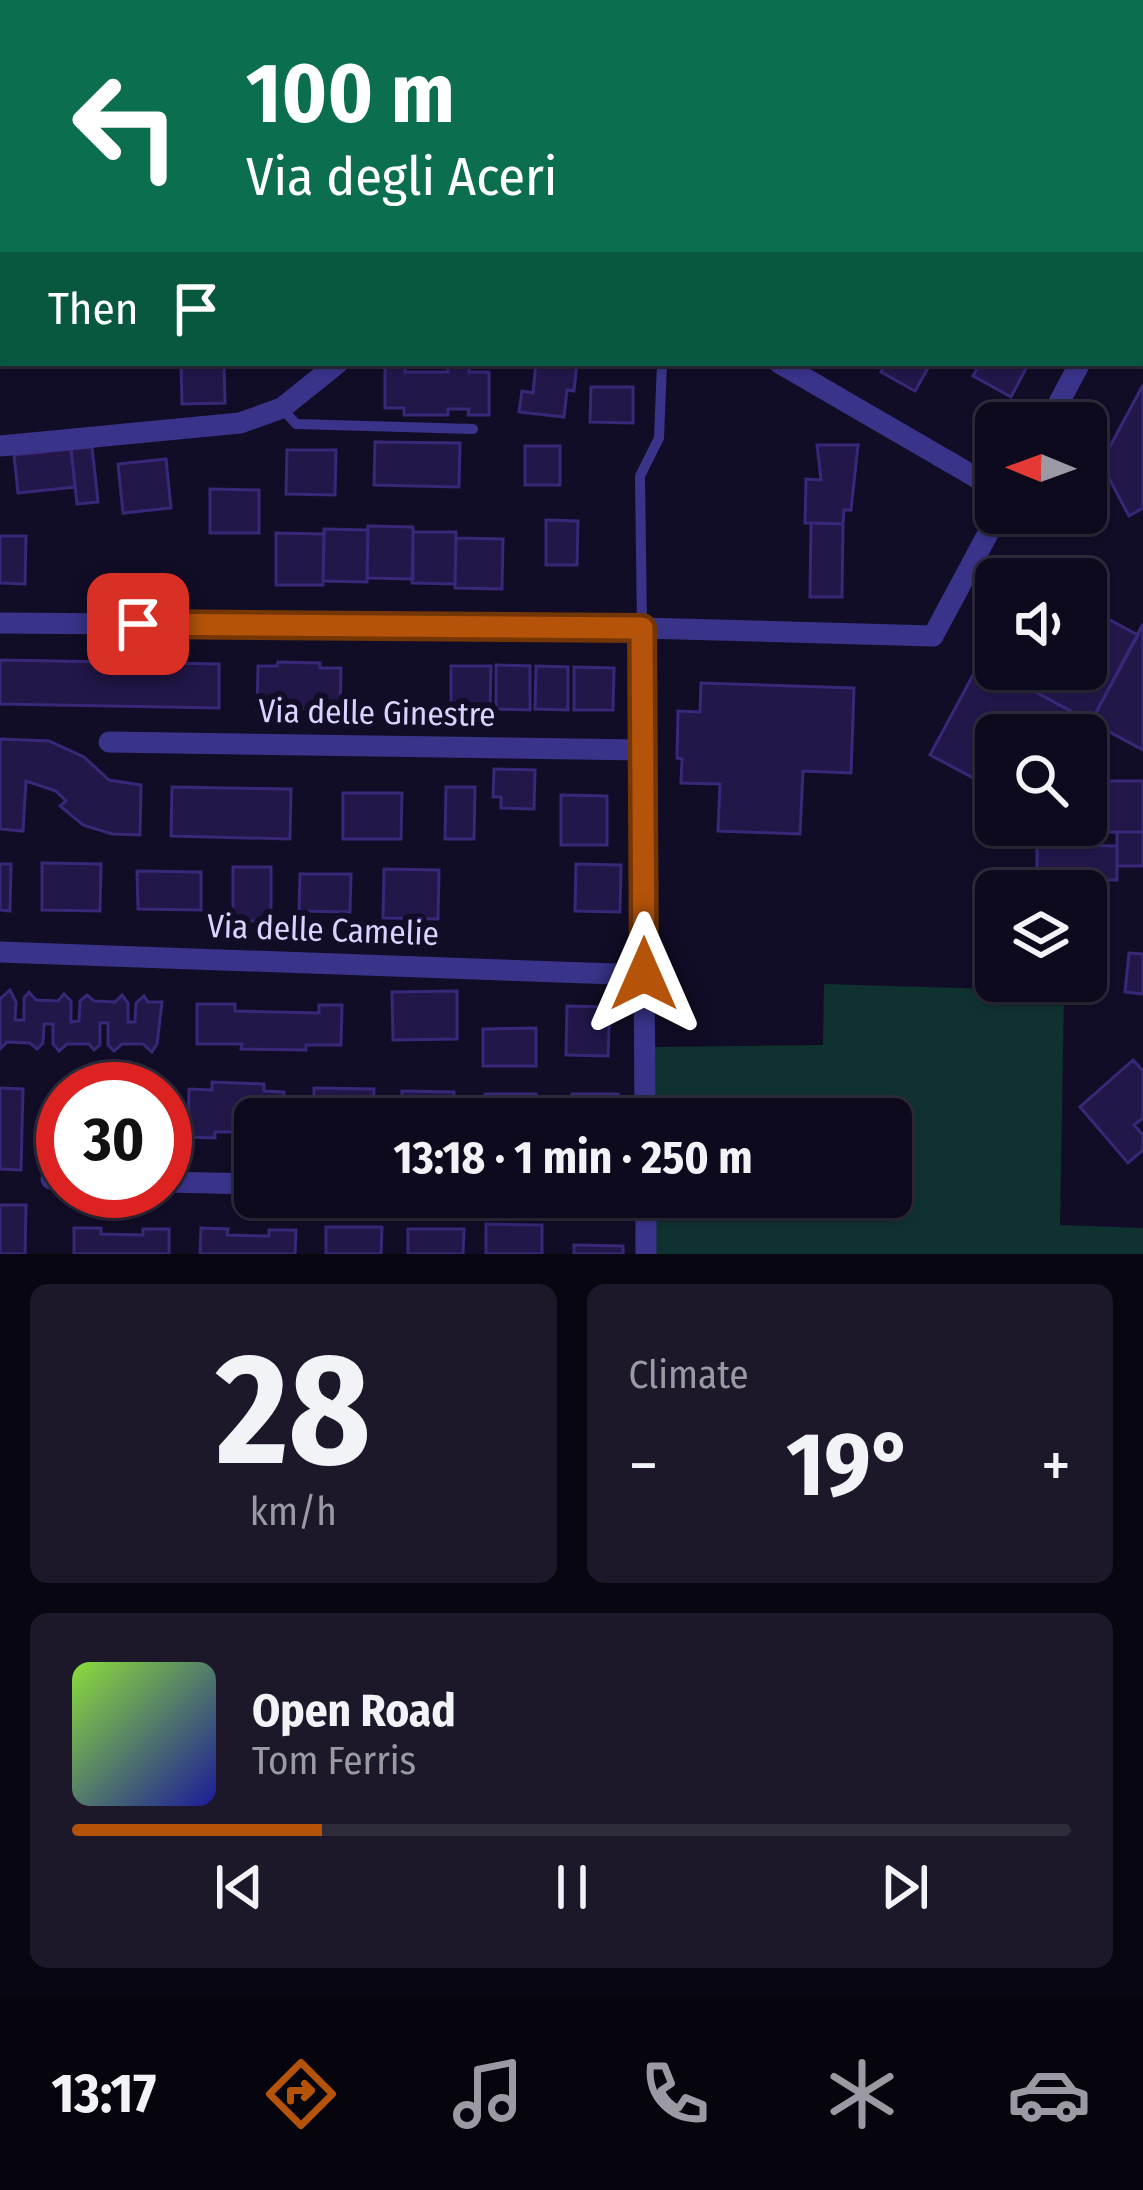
<!DOCTYPE html>
<html lang="en">
<head>
<meta charset="utf-8">
<style>
  body { margin:0; font-family:"Fira Sans Condensed",sans-serif; background:#1c182a; color:#f1f3f6; height:100vh; display:flex; flex-direction:column; font-size:45px; white-space:nowrap }
  * { box-sizing:border-box; margin:0 }
  p { font-size:39px; color:#9b9aa4 }
  .icon { flex:none; width:66px; height:66px; fill:none; stroke:currentColor; stroke-width:2; stroke-linecap:round; stroke-linejoin:round }
  .map { position:relative; height:1254px; overflow:hidden }
  .panel { display:flex; flex-direction:column; gap:30px; padding:30px; background:#080610; flex:1 }
  .panel>* { flex:none }
  .hud { position:absolute; left:0px; top:0px; width:1143px; height:366px; box-shadow:0 3px 9px #0004,0 0 0 3px #2e2b3b; background:#0b6e4f; color:#fff; overflow:hidden }
  .needle { width:78px; rotate:271deg }
  .fabs { position:absolute; left:975px; top:402px; display:grid; gap:24px }
  .fabs a { display:grid; place-items:center; width:132px; height:132px; border-radius:18px; background:#0e0a1d; box-shadow:0 3px 9px #0004,0 0 0 3px #2e2b3b; font-size:60px }
  .speed { position:absolute; left:36px; top:1062px; display:flex; gap:24px; font-size:60px; font-weight:700; text-align:center }
  .speed>* { display:grid; place-content:center; width:156px; height:156px; border-radius:50%; background:#0e0a1d; box-shadow:0 3px 9px #0004,0 0 0 3px #2e2b3b; line-height:1 }
  .speed .limit { border:18px solid #d22; background:#fff; color:#111 }
  .pin { position:absolute; display:grid; place-items:center; width:102px; height:102px; color:#fff; margin:-51px; border-radius:24px; box-shadow:0 6px 18px #0006 }
  .me { position:absolute; width:132px; margin:-66px; rotate:0deg; stroke-linejoin:round; filter:drop-shadow(0 0 9px #0008) }
  .turn { display:flex; align-items:center; gap:42px; height:252px; padding:0 48px; font-size:54px }
  .turn .icon { width:156px; height:156px; stroke-width:2.5 }
  .turn b { display:block; font-size:84px; line-height:102px }
  .then { display:flex; align-items:center; height:114px; padding:0 48px; background:#0003; gap:24px; font-size:45px }
  .big { font-size:90px; font-weight:700; line-height:1.1 }
  .panel .widget { flex:1; display:flex; flex-direction:column; justify-content:center; gap:18px; min-width:0; padding:0 42px; border-radius:18px; background:#1c182a }
  .panel .dial { align-items:center; gap:0 }
  .dial b { font-size:156px; line-height:1 }
  .song { display:flex; align-items:center; gap:36px }
  .cover { width:144px; height:144px; border-radius:18px; background:linear-gradient(135deg,hsl(90 70% 55%),hsl(240 70% 35%)) }
  .played { height:12px; border-radius:6px; background:linear-gradient(90deg,#b45309 25%,#2e2b3b 25%) }
  .keys { display:flex; justify-content:space-around; direction:ltr }
  .heat { display:flex; justify-content:space-between; align-items:center; font-size:66px; direction:ltr }
  .panel .tiles { flex:1; display:grid; gap:30px; grid-template-columns:1fr 1fr }
  .widget:last-child { grid-column:span 2 }
  .trip { position:absolute; left:234px; top:1098px; width:678px; height:120px; border-radius:18px; background:#0e0a1d; box-shadow:0 3px 9px #0004,0 0 0 3px #2e2b3b; font-weight:700; line-height:120px; text-align:center }
  .menu { display:flex; height:192px; justify-content:space-around; align-items:center; background:#06040c; color:#9b9aa4 }
  .menu .icon { width:84px; height:84px }
  .menu .active { color:#b45309 }
  .menu b { font-size:54px; color:#f1f3f6 }
  .map>svg:first-child { display:block }
</style>
</head>
<body>
<div class="map">
<svg width="1143" height="1254" viewBox="0 0 1143 1254">
  <rect width="100%" height="100%" fill="#120d27"/>
  <path fill="#0f3231" d="M824 984 1064 991 1060 1225 1143 1228V1254H651V1197H891V1119H652L653 1047 823 1045Z"/>
  <path fill="#23174a" stroke="#392778" stroke-width="3" d="M313 0H373L312 3Z
    M564 0H637L643 3H563Z
    M715 0H779L787 3H722Z
    M789 0H854L788 3Z
    M181 363H224L225 403 182 404Z
    M536 363H577L574 391 567 390 564 417 519 412 522 391 533 393Z
    M886 363H931L915 391 881 372Z
    M980 363H1029L1011 397 973 376Z
    M385 365H405V372H448V366H469V372H489V415H468L469 409H448V415H404V408H385Z
    M1143 385V508L1129 516 1101 463Z
    M591 387H633V423L590 422Z
    M375 442 460 443 459 487 374 485Z
    M817 445H858L851 510H844L843 524 805 523 806 479 821 480Z
    M525 446H560V485H525Z
    M92 447 98 502 77 504 71 449Z
    M71 449 75 487 18 493 14 455Z
    M287 450H336L335 495 286 494Z
    M166 459 171 508 123 513 118 464Z
    M210 489 259 490V533H210Z
    M546 520 578 521 577 565H546Z
    M811 523 843 524 842 597H810Z
    M368 526 413 527V579L367 578Z
    M324 529 368 530 367 582 323 581Z
    M413 532H456L455 584 412 583Z
    M276 533 324 534 323 585H276Z
    M0 536H26L25 584 0 583Z
    M456 538 503 539 502 589 455 588Z
    M1086 607 1138 635 1091 722 980 662 996 632V669H1086Z
    M1143 624V750L1091 722Z
    M0 660 219 664V708L0 704Z
    M278 662 320 663V668H341L340 713H316V709L257 711 258 666H277Z
    M980 662 1091 722 1084 735H996V790L930 755Z
    M496 665 530 666V710L496 709Z
    M451 666H491L490 709H451Z
    M536 666 568 667V710L535 709Z
    M574 667 614 668 613 710H574Z
    M701 683 854 688 851 773 803 771 800 834 718 831 720 784 681 783 682 759 677 758 678 711 700 712Z
    M0 739 49 741 84 757 109 780 141 785 140 835 112 834 83 825 60 806 66 801 56 791 26 781 23 831 0 829Z
    M494 769 535 770 534 809 501 808V797H493Z
    M1103 781H1143V832H1103Z
    M172 787 291 789 290 839 171 836Z
    M446 787H475L474 839H445Z
    M343 793H402L401 839H343Z
    M561 795 607 796V845H561Z
    M1117 832H1143V866H1117Z
    M1037 845 1117 846V880L1037 879Z
    M42 863 101 864 100 911 42 910Z
    M0 864H11L10 911 0 910Z
    M576 864 621 865 620 912 575 911Z
    M233 867H271V921H233Z
    M384 869 439 870 438 919 383 918Z
    M137 871 201 872V910L138 909Z
    M300 874H351L350 912 299 911Z
    M1129 953 1143 954V994L1125 992Z
    M10 990 16 1002 15 1020H24V998L29 992 36 1000 58 1001 64 994 71 1001V1022L79 1021 80 1001 87 995 94 1001 115 1002 122 995 128 1003V1022H135L136 1003 144 996 148 1002H162L157 1044 152 1052 143 1044H122L114 1051 108 1045V1023H100V1045L94 1050 89 1044H67L59 1051 53 1044V1024H44L43 1043 37 1049 30 1043 7 1042 0 1049V999Z
    M457 991V1039L393 1040 392 992Z
    M197 1004H235V1011L319 1013V1005H342L341 1045H306V1050L241 1049 242 1044H197Z
    M567 1006 610 1007 608 1056 566 1055Z
    M536 1028V1066H483V1029Z
    M1133 1060 1143 1071V1118L1134 1125 1143 1135V1150L1128 1163 1080 1107Z
    M84 1079 136 1081V1088L156 1089H63L60 1134 61 1086 84 1087Z
    M212 1082 264 1084V1091L284 1092V1119H255V1132H215V1138L188 1137 189 1089 212 1090Z
    M0 1088 23 1089 21 1170 0 1169Z
    M314 1088 374 1089 373 1119H314Z
    M402 1091 454 1092V1119H402Z
    M485 1094H536V1119H485Z
    M572 1094H618L617 1119H572Z
    M0 1205H26L25 1254H0Z
    M486 1224 542 1225V1254H486Z
    M326 1227H382L381 1254H326Z
    M74 1228H101V1234L143 1235V1229H169V1254H74Z
    M201 1228 228 1229 227 1235 269 1236V1230H296L295 1254H200Z
    M408 1229H464L463 1254H408Z
    M574 1245 623 1246V1254H574Z"/>
  <g fill="none" stroke-linecap="round" stroke-linejoin="round">
    <path stroke="#24c2bd" stroke-width="4.5" stroke-dasharray="6 9" stroke-linecap="butt" d="M1140 223 1143 224"/>
    <path stroke="#39348a" stroke-width="10" d="M1012 3V0
      M1140 5V0
      M1140 179 1143 180
      M282 408 296 424 473 429
      M642 628 640 476 659 438 662 363"/>
    <path stroke="#39348a" stroke-width="21" d="M554 3 555 0
      M1140 281 1143 279
      M779 363 996 489
      M1048 423 1080 363
      M0 446 240 423 282 408 338 363
      M0 623 642 628 933 636 999 513
      M642 628 645 1119
      M109 742 643 750
      M0 952 644 975
      M51 1179H63
      M165 1182 255 1184
      M646 1197V1254"/>
    <path stroke="#716aff" stroke-width="30" d="M674 0 680 3
      M1140 257 1143 258"/>
  </g>
  <g fill="none" stroke-linecap="round" stroke-linejoin="round">
    <defs>
      <path id="route" d="M138 624 642 628 644 974"/>
    </defs>
    <use href="#route" stroke="#753606" stroke-width="30"/>
    <use href="#route" stroke="#b45309" stroke-width="21"/>
  </g>
  <g text-anchor="middle" dominant-baseline="central" stroke-width="12" stroke-linejoin="round" paint-order="stroke">
    <g font-size="33" fill="#d9d3ff" stroke="#120d27">
      <text transform="translate(377 713) rotate(1)">Via delle Ginestre</text>
      <text transform="translate(323 930) rotate(2)">Via delle Camelie</text>
    </g>
  </g>
</svg>
<div class="fabs">
<a><svg class="needle" viewBox="-14 -14 28 28"><path d="M0-13l5 13h-10z" fill="#e53935"/><path d="M0 13l5-13h-10z" fill="#9b9aa4"/></svg></a>
<a><svg class="icon" aria-label="sound" viewBox="0 0 24 24"><path d="M4 9h4l5-4v14l-5-4H4zM17 9q2 3 0 6"/></svg></a>
<a><svg class="icon" aria-label="search" viewBox="0 0 24 24"><circle cx="10" cy="10" r="6"/><path d="M15 15l6 6"/></svg></a>
<a><svg class="icon" aria-label="layers" viewBox="0 0 24 24"><path d="M12 4l9 5-9 5-9-5zM3 14l9 5 9-5"/></svg></a>
</div>
<div class="speed"><div class="limit">30</div></div>
<div class="pin" style="left:138px;top:624px;background:#d93025"><svg class="icon" aria-label="arrive" viewBox="0 0 24 24"><path d="M6 21V4h12l-3 4 3 4H6"/></svg></div>
<svg class="me" style="left:644px;top:974px" viewBox="-20 -20 40 40"><path d="M0-17L14 15 0 8-14 15z" fill="#b45309" stroke="#fff" stroke-width="4"/></svg>
<div class="trip">13:18 · 1 min · 250 m</div>
<div class="hud">
<div class="turn"><svg class="icon" aria-label="left" viewBox="0 0 24 24"><path d="M17 20v-9H6M10 6l-5 5 5 5"/></svg><div><b>100 m</b>Via degli Aceri</div></div>
<div class="then">Then<svg class="icon" aria-label="arrive" viewBox="0 0 24 24"><path d="M6 21V4h12l-3 4 3 4H6"/></svg></div>
</div>
</div>
<section class="panel">
<div class="tiles">
<div class="widget dial"><b>28</b><p>km/h</p></div>
<div class="widget"><p>Climate</p>
<div class="heat"><a>−</a><b class="big">19°</b><a>+</a></div>
</div>
<div class="widget">
<div class="song"><i class="cover"></i><div><b>Open Road</b><p>Tom Ferris</p></div></div>
<div class="played"></div>
<div class="keys"><svg class="icon" aria-label="previous" viewBox="0 0 24 24"><path d="M18 5L8 12l10 7zM5 5v14"/></svg><svg class="icon" aria-label="pause" viewBox="0 0 24 24"><path d="M8 5v14M16 5v14"/></svg><svg class="icon" aria-label="next" viewBox="0 0 24 24"><path d="M6 5l10 7-10 7zM19 5v14"/></svg></div>
</div>
</div>
</section>
<nav class="menu">
<b>13:17</b>
<svg class="icon active" aria-label="directions" viewBox="0 0 24 24"><path d="M12 3l9 9-9 9-9-9zM9 14v-3h6M13 9l2 2-2 2"/></svg>
<svg class="icon" aria-label="music" viewBox="0 0 24 24"><path d="M9 18V5l10-2v13"/><circle cx="6" cy="18" r="3"/><circle cx="16" cy="16" r="3"/></svg>
<svg class="icon" aria-label="phone" viewBox="0 0 24 24"><path d="M5 4h4l2 5-3 2q2 4 5 5l2-3 5 2v4C11 20 4 13 5 4z"/></svg>
<svg class="icon" aria-label="climate" viewBox="0 0 24 24"><path d="M12 3v18M4 7l16 10M4 17L20 7"/></svg>
<svg class="icon" aria-label="car" viewBox="0 0 24 24"><path d="M5 17H2v-5l4-1 3-4h7l3 4 3 1v5h-3M9 17h6M6 11h13"/><circle cx="7" cy="17" r="2"/><circle cx="17" cy="17" r="2"/></svg>
</nav>
</body>
</html>
